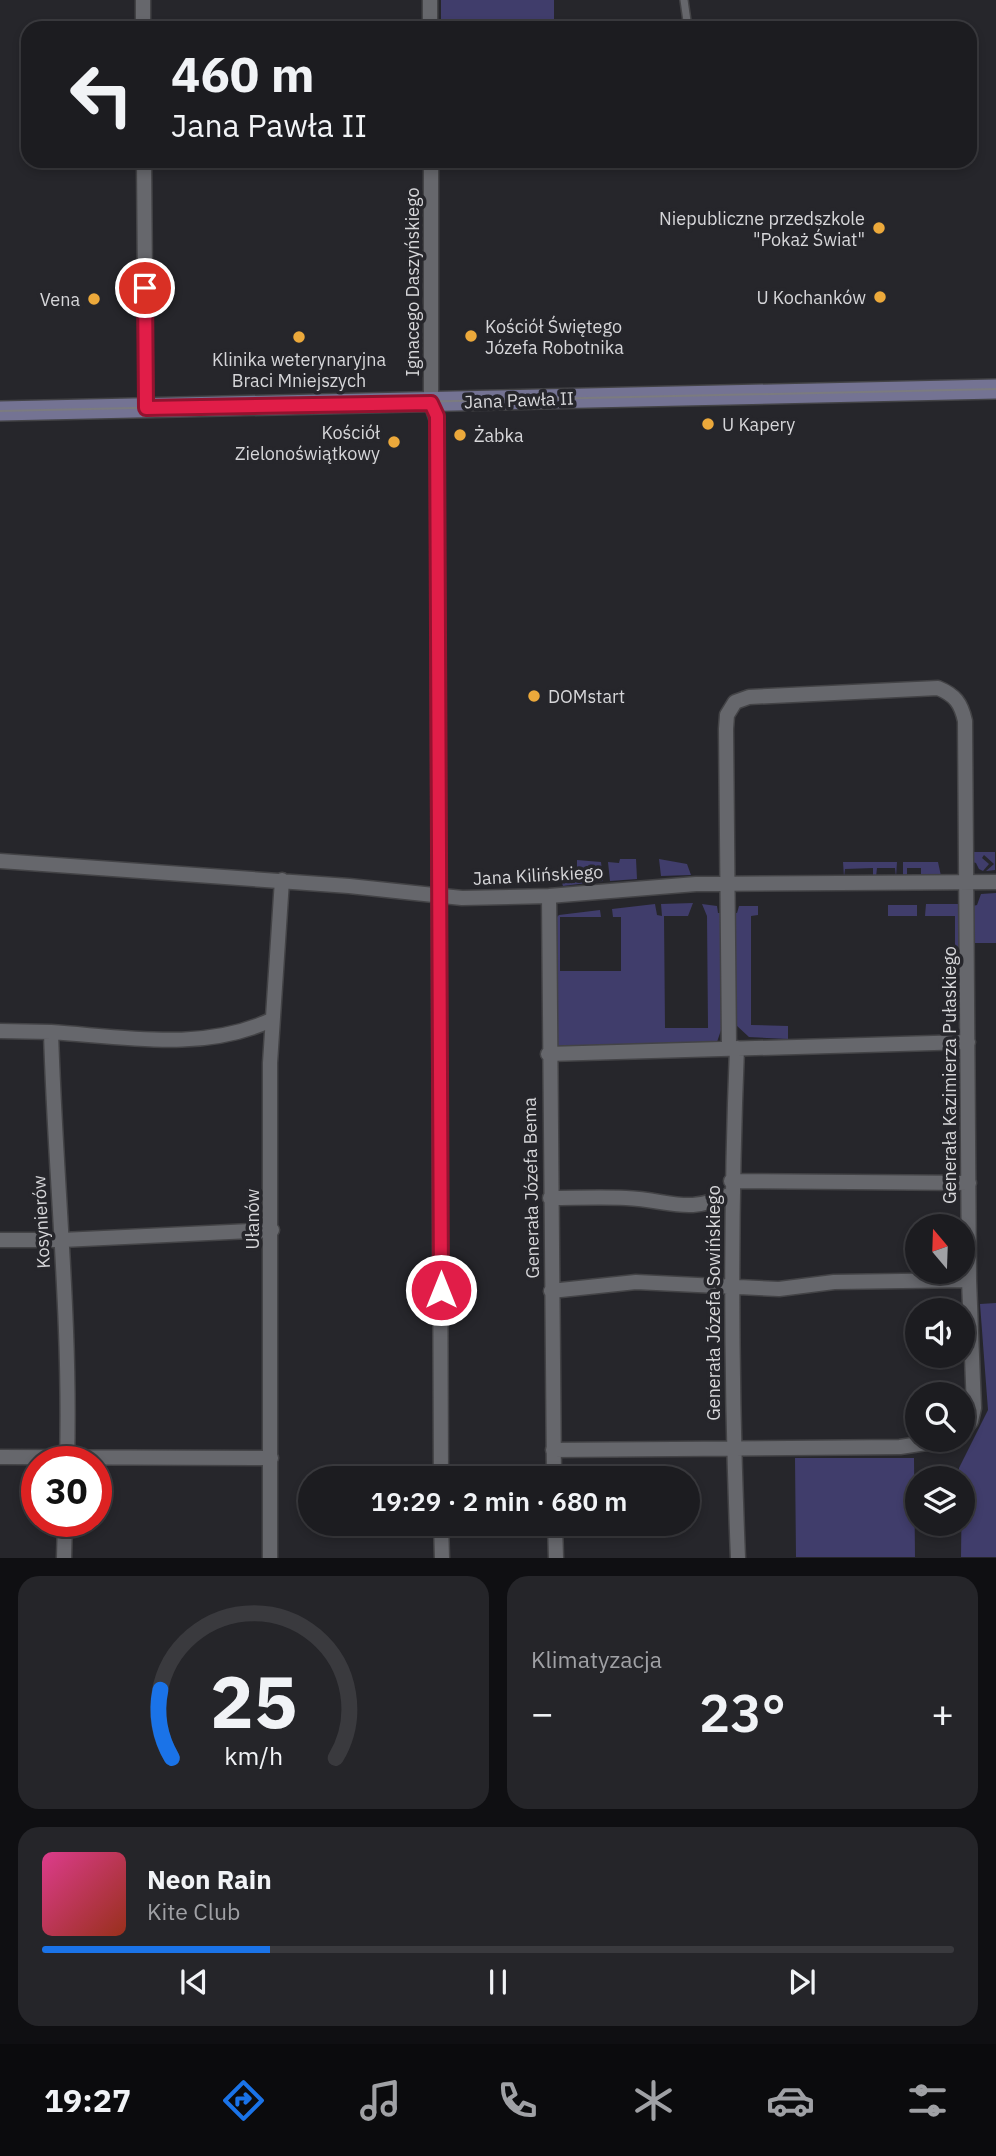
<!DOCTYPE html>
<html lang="pl">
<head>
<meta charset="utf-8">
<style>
  body { margin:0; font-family:"IBM Plex Sans",sans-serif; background:#252529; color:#f1f3f6; height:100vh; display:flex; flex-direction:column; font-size:26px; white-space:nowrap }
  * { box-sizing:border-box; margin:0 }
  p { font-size:23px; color:#a0a1a5 }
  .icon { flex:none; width:38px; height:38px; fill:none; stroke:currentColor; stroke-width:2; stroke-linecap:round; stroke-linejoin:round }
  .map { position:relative; height:1558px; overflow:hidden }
  .panel { display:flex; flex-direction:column; gap:18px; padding:18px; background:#0f0f12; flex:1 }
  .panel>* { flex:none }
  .top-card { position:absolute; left:21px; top:21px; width:956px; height:147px; border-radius:21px; box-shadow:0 4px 10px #0003,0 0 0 2px #3a3a3e; background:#1c1c20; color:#f1f3f6; overflow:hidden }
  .needle { width:46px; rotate:341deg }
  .buttons { position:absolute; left:905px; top:1214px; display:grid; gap:14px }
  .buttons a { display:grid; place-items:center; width:70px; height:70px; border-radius:50%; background:#1c1c20; box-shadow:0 4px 10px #0003,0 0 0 2px #3a3a3e; font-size:35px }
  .speed { position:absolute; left:21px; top:1446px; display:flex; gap:14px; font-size:35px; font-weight:700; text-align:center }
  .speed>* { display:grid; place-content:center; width:91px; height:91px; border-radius:50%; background:#1c1c20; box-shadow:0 4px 10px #0003,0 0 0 2px #3a3a3e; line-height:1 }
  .speed .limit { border:10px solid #d22; background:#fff; color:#111 }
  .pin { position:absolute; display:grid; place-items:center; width:60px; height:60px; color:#fff; margin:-30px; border:4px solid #fff; border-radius:50%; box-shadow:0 2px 7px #0007 }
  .me { position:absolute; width:77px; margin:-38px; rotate:0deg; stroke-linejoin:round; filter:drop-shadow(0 0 5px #0008) }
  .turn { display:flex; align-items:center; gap:24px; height:147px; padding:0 35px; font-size:32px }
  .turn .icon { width:91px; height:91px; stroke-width:2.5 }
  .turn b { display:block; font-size:49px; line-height:60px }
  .big { font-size:52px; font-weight:600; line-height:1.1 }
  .panel .widget { flex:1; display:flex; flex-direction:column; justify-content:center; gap:10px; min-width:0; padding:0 24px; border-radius:21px; background:#252529 }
  .panel .dial { align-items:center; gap:0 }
  .dial svg { height:182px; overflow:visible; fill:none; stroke:#3a3a3e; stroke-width:7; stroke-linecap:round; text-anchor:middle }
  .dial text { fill:#f1f3f6; stroke:none }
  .song { display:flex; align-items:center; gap:21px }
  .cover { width:84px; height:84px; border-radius:10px; background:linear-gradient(135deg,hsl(330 70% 55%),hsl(10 70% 35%)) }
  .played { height:7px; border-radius:4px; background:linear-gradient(90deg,#1a73e8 25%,#3a3a3e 25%) }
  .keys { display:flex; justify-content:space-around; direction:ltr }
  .heat { display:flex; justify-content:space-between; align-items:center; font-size:38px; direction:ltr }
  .panel .tiles { flex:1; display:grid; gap:18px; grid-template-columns:1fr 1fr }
  .widget:last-child { grid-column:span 2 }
  .trip { position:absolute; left:298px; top:1466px; width:402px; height:70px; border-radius:35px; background:#1c1c20; box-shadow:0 4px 10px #0003,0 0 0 2px #3a3a3e; font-weight:600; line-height:70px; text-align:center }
  .menu { display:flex; height:112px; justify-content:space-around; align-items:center; background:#0b0b0d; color:#a0a1a5 }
  .menu .icon { width:49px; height:49px }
  .menu .on { color:#1a73e8 }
  .menu b { font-size:32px; color:#f1f3f6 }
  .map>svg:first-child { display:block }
</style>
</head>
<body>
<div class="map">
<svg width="996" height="1558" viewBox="0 0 996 1558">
  <rect width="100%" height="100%" fill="#26262b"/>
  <path fill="#403d6b" d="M441 0H554V28H441Z
    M973 852H995V870L986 871 994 864 984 855 982 858 989 864 983 871 979 869 976 863 973 862Z
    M620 859H636L637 879 610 881 608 862 619 863Z
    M659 859 687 864 691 875 661 876Z
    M577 860 601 862 603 881 563 886 561 880 577 878Z
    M843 862H897L896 877 895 868H877L876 877H873V868L845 869 844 877Z
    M903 862H938L941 876H921V868H907V876L903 877Z
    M996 893V943H973V906L977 905 981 894Z
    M693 903 688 916H664L665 1028H708L707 916 702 904 717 906 718 913H722V1027L717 1042 554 1046V920L559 915 600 910 601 917H560V971H621V917H613L612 909 655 904 657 915 662 916 661 904Z
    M926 904H962V980H955V916H925Z
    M888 905H917V916H888Z
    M739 906H758V915L751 916V1025L788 1026V1039L749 1037 736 1025 733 913H737Z
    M996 1303V1557H961L962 1479H959V1468L988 1410 980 1304Z
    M795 1458H914L915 1557H796Z"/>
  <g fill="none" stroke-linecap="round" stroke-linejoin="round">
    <defs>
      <path id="service" d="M684 0 688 28"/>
      <path id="minor" d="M143 0V28
        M430 0V28
        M144 161 146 407
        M431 161V403L437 421 441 1479
        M0 861 349 886 462 898 549 896 696 884 996 882
        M549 896 554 1479
        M0 1031 51 1032C55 1175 71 1318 67 1461
        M51 1032C124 1037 203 1052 271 1020
        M729 1048 726 729 727 715 735 702 749 697 938 688C955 695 961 703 965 721L969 1280 974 1408 971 1421 962 1432
        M737 1048C730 1218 731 1388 738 1558
        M548 1054 968 1042
        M731 1181 969 1183
        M550 1198C575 1198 601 1197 626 1198 671 1200 687 1215 731 1194
        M0 1240H62L272 1230
        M551 1291 636 1282 779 1289 834 1282 969 1280
        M553 1450 900 1447 946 1440
        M0 1457 271 1458
        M441 1524 442 1558
        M555 1524 556 1558
        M64 1558 65 1521
        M270 1558V1063L282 880"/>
      <path id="secondary" d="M0 411 996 389"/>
    </defs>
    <use href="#service" stroke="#434346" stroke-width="10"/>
    <use href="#minor" stroke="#434346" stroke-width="17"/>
    <use href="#secondary" stroke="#434346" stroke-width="22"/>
    <use href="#service" stroke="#66676c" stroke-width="7"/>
    <use href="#minor" stroke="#66676c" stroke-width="14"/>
    <use href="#secondary" stroke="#747393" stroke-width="19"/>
    <path stroke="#7b7b7f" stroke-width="2" d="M0 411 996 389"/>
  </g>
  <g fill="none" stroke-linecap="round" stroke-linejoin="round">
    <defs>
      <path id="route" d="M145 288 146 408 431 403 437 416 441 1290"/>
    </defs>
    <use href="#route" stroke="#92132f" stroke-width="18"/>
    <use href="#route" stroke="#e11d48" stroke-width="12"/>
  </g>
  <g fill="#eca93b" stroke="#26262b" stroke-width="2.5">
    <circle cx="879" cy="228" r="7"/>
    <circle cx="880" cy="297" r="7"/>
    <circle cx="94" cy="299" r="7"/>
    <circle cx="471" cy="336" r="7"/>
    <circle cx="299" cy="337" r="7"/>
    <circle cx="708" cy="424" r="7"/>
    <circle cx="460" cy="435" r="7"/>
    <circle cx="394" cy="442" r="7"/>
    <circle cx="534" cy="696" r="7"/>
  </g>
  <g text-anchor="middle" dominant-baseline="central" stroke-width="7" stroke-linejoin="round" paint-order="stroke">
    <g font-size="18" fill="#d6d6d9" stroke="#26262b" text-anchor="end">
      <text x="865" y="218">Niepubliczne przedszkole<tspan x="865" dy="21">"Pokaż Świat"</tspan></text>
      <text x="866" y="297">U Kochanków</text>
      <text x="80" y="299">Vena</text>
      <text x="485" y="326" text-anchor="start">Kościół Świętego<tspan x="485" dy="21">Józefa Robotnika</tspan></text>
      <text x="299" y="359" text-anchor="middle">Klinika weterynaryjna<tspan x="299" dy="21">Braci Mniejszych</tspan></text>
      <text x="722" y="424" text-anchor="start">U Kapery</text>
      <text x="380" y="432">Kościół<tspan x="380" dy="21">Zielonoświątkowy</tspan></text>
      <text x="474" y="435" text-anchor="start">Żabka</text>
      <text x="548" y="696" text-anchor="start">DOMstart</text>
    </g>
    <g font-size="18" fill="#d6d6d9" stroke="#26262b">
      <text transform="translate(412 282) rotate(-90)">Ignacego Daszyńskiego</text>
      <text transform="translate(519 400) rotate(-2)">Jana Pawła II</text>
      <text transform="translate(538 875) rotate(-3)">Jana Kilińskiego</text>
      <text transform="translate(949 1075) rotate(-90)">Generała Kazimierza Pułaskiego</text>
      <text transform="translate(531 1188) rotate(-91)">Generała Józefa Bema</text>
      <text transform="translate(252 1219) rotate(-90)">Ułanów</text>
      <text transform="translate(41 1222) rotate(-93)">Kosynierów</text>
      <text transform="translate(713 1303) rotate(-90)">Generała Józefa Sowińskiego</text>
    </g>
  </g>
</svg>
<div class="buttons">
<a><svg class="needle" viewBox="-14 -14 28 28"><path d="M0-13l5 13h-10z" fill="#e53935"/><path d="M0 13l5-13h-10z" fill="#a0a1a5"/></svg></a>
<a><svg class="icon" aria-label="sound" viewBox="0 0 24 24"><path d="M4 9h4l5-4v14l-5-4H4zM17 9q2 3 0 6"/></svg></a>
<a><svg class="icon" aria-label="search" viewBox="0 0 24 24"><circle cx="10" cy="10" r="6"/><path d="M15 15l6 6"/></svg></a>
<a><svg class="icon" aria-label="layers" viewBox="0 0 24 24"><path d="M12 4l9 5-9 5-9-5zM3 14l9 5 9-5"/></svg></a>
</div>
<div class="speed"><div class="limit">30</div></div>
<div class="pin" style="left:145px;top:288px;background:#d93025"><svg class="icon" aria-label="arrive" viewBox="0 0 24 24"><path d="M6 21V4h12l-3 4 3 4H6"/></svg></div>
<svg class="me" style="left:441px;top:1290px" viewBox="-20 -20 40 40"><circle r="17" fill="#e11d48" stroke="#fff" stroke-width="3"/><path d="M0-11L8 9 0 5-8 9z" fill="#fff"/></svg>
<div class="trip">19:29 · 2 min · 680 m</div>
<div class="top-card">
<div class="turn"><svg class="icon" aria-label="left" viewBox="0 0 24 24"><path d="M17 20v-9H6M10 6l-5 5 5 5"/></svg><div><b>460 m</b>Jana Pawła II</div></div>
</div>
</div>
<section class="panel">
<div class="tiles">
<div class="widget dial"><svg viewBox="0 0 100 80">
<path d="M14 69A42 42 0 1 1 86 69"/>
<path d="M14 69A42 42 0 0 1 9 39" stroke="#1a73e8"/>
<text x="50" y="56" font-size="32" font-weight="700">25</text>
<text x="50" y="72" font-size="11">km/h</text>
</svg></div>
<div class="widget"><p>Klimatyzacja</p>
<div class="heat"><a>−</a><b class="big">23°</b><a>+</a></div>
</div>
<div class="widget">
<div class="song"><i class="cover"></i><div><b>Neon Rain</b><p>Kite Club</p></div></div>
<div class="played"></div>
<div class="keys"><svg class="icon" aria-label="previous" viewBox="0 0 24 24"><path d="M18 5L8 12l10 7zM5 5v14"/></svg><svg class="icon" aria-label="pause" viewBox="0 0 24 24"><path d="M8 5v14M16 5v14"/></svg><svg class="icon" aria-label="next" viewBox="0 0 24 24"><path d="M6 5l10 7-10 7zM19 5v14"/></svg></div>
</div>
</div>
</section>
<nav class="menu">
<b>19:27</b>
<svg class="icon on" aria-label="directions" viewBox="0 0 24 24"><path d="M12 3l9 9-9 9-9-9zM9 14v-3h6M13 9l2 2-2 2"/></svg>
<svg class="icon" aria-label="music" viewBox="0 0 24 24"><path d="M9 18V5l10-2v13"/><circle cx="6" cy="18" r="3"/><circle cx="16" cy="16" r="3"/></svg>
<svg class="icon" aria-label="phone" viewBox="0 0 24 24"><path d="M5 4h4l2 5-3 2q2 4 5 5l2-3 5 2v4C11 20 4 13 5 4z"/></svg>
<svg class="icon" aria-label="climate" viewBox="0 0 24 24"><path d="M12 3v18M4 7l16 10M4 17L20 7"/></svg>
<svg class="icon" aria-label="car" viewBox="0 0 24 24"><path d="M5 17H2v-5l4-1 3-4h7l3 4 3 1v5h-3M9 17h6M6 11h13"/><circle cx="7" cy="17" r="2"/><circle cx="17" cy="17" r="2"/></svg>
<svg class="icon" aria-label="filters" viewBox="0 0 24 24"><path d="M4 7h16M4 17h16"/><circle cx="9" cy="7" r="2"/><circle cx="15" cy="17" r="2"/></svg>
</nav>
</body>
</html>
